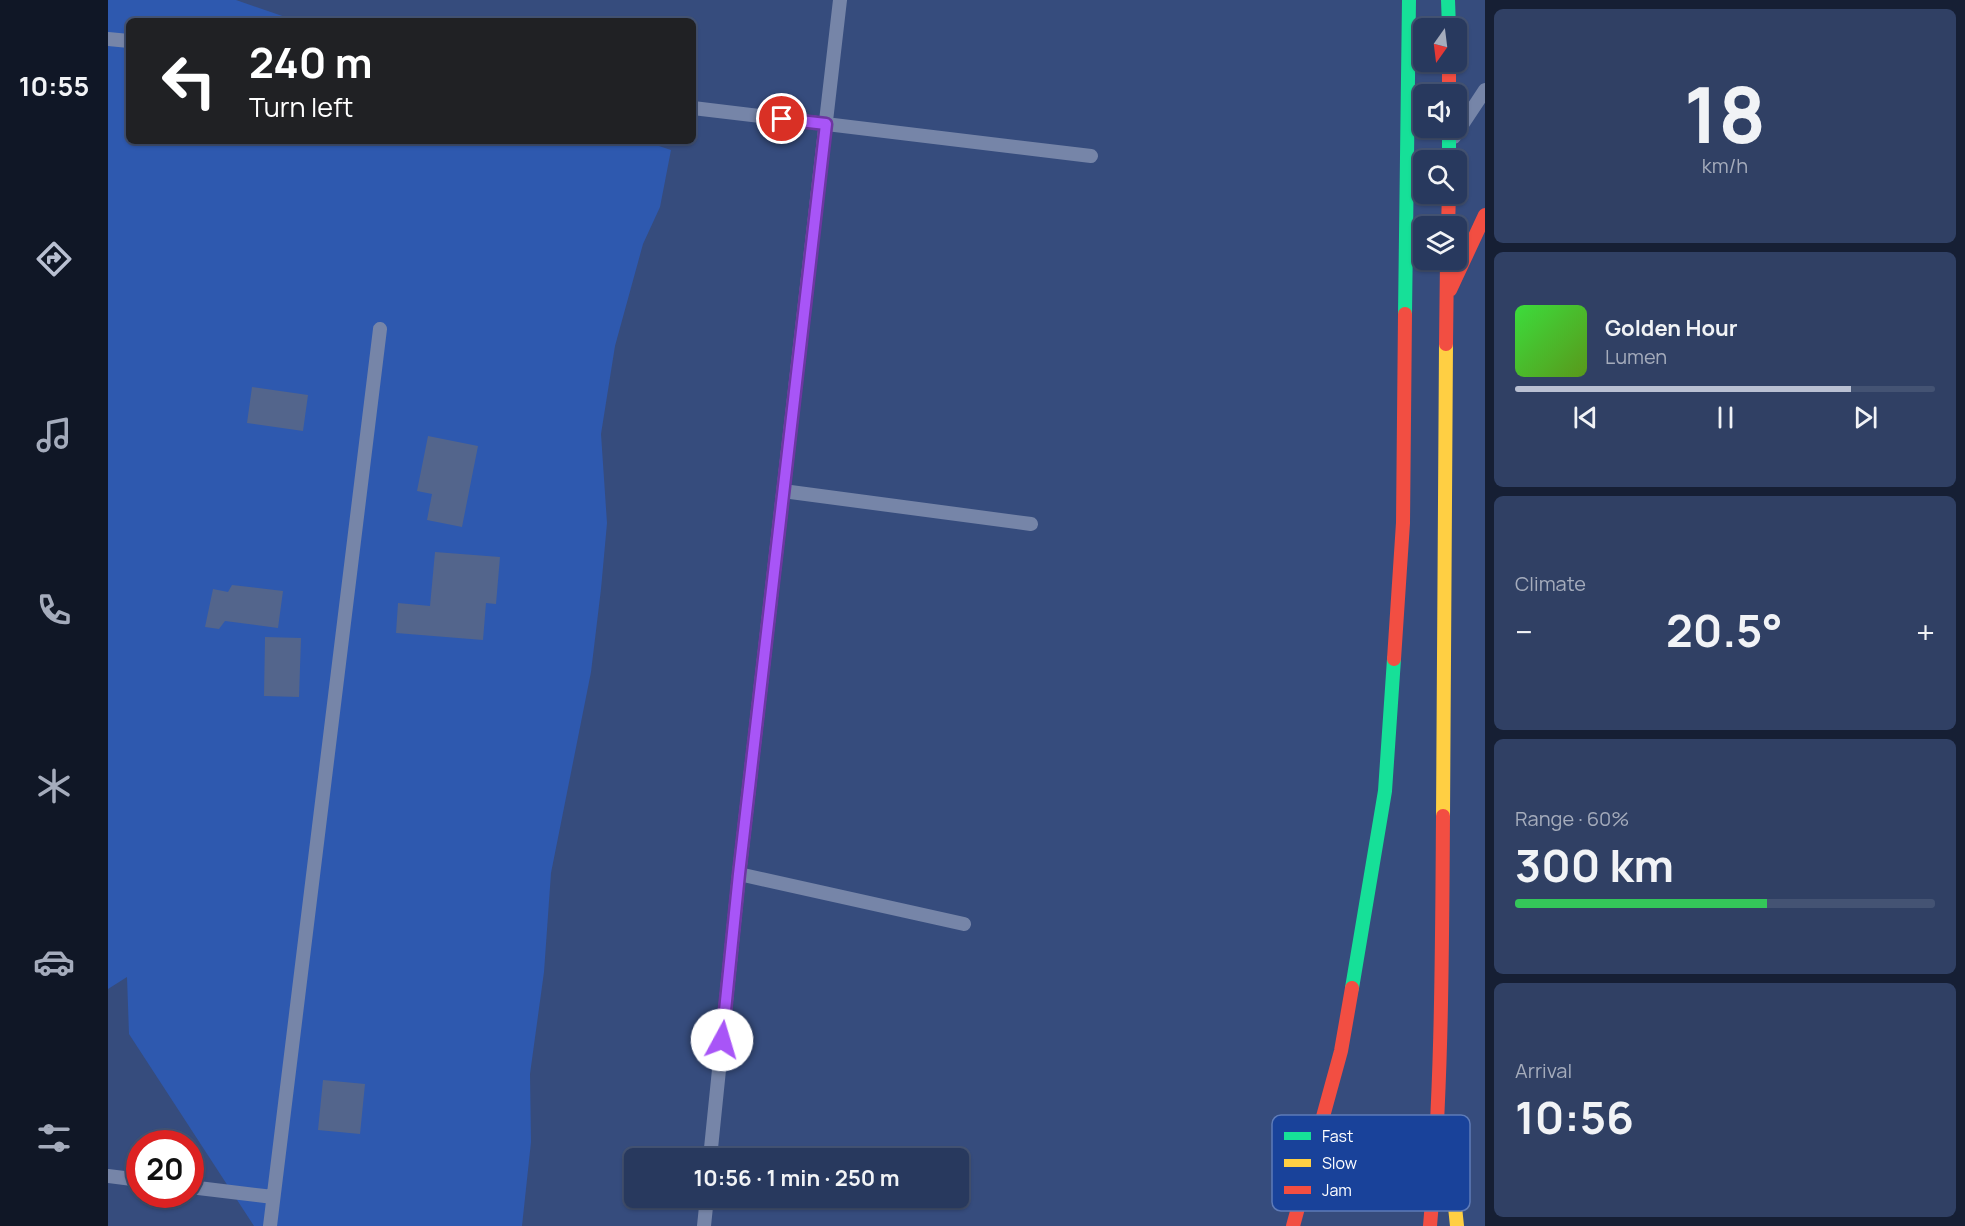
<!DOCTYPE html>
<html lang="en">
<head>
<meta charset="utf-8">
<style>
  body { margin:0; font-family:Manrope,sans-serif; background:#304064; color:#f1f3f6; height:100vh; display:flex; flex-direction:column; font-size:22px; white-space:nowrap }
  * { box-sizing:border-box; margin:0 }
  p { font-size:20px; color:#a5acbc }
  .icon { flex:none; width:33px; height:33px; fill:none; stroke:currentColor; stroke-width:2; stroke-linecap:round; stroke-linejoin:round }
  .map { position:relative; flex:1; overflow:hidden }
  .details { display:flex; flex-direction:column; gap:9px; padding:9px; background:#161f34; width:480px }
  .details>* { flex:none }
  .guide { position:absolute; left:18px; top:18px; width:570px; height:126px; border-radius:9px; box-shadow:0 2px 4px #0004,0 0 0 2px #445373; background:#202124; color:#fff; overflow:hidden }
  .needle { width:39px; rotate:194deg }
  .fabs { position:absolute; left:1305px; top:18px; display:grid; gap:12px }
  .fabs a { display:grid; place-items:center; width:54px; height:54px; border-radius:9px; background:#28395e; box-shadow:0 2px 4px #0004,0 0 0 2px #445373; font-size:30px }
  .speed { position:absolute; left:18px; top:1130px; display:flex; gap:12px; font-size:30px; font-weight:700; text-align:center }
  .speed>* { display:grid; place-content:center; width:78px; height:78px; border-radius:50%; background:#28395e; box-shadow:0 2px 4px #0004,0 0 0 2px #445373; line-height:1 }
  .speed .limit { border:9px solid #d22; background:#fff; color:#111 }
  .pin { position:absolute; display:grid; place-items:center; width:51px; height:51px; color:#fff; margin:-26px; border:3px solid #fff; border-radius:50%; box-shadow:0 2px 6px #0007 }
  .me { position:absolute; width:66px; margin:-33px; rotate:6deg; stroke-linejoin:round; filter:drop-shadow(0 0 4px #0008) }
  .turn { display:flex; align-items:center; gap:21px; height:126px; padding:0 24px; font-size:27px }
  .turn .icon { width:78px; height:78px; stroke-width:2.5 }
  .turn b { display:block; font-size:42px; line-height:51px }
  .big { font-size:45px; font-weight:700; line-height:1.1 }
  .details .card { flex:1; display:flex; flex-direction:column; justify-content:center; gap:9px; min-width:0; padding:0 21px; border-radius:9px; background:#304064 }
  .details .dial { align-items:center; gap:0 }
  .dial b { font-size:78px; line-height:1 }
  .song { display:flex; align-items:center; gap:18px }
  .cover { width:72px; height:72px; border-radius:9px; background:linear-gradient(135deg,hsl(120 70% 55%),hsl(90 70% 35%)) }
  .played { height:6px; border-radius:3px; background:linear-gradient(90deg,#b9c0d2 80%,#445373 80%) }
  .keys { display:flex; justify-content:space-around; direction:ltr }
  .heat { display:flex; justify-content:space-between; align-items:center; font-size:33px; direction:ltr }
  .charge { height:9px; border-radius:4px; background:linear-gradient(90deg,#34c759 60%,#445373 0) }
  .trip { position:absolute; left:516px; top:1148px; width:345px; height:60px; border-radius:9px; background:#28395e; box-shadow:0 2px 4px #0004,0 0 0 2px #445373; font-weight:700; line-height:60px; text-align:center }
  main { display:flex; flex:1; min-height:0 }
  .tab-bar { display:flex; flex-direction:column; width:108px; justify-content:space-around; align-items:center; background:#101726; color:#a5acbc }
  .tab-bar .icon { width:42px; height:42px }
  .tab-bar .selected { color:#b9c0d2 }
  .tab-bar b { font-size:27px; color:#f1f3f6 }
  .map>svg:first-child { display:block }
</style>
</head>
<body>
<main>
<nav class="tab-bar">
<b>10:55</b>
<svg class="icon selected" aria-label="directions" viewBox="0 0 24 24"><path d="M12 3l9 9-9 9-9-9zM9 14v-3h6M13 9l2 2-2 2"/></svg>
<svg class="icon" aria-label="music" viewBox="0 0 24 24"><path d="M9 18V5l10-2v13"/><circle cx="6" cy="18" r="3"/><circle cx="16" cy="16" r="3"/></svg>
<svg class="icon" aria-label="phone" viewBox="0 0 24 24"><path d="M5 4h4l2 5-3 2q2 4 5 5l2-3 5 2v4C11 20 4 13 5 4z"/></svg>
<svg class="icon" aria-label="climate" viewBox="0 0 24 24"><path d="M12 3v18M4 7l16 10M4 17L20 7"/></svg>
<svg class="icon" aria-label="car" viewBox="0 0 24 24"><path d="M5 17H2v-5l4-1 3-4h7l3 4 3 1v5h-3M9 17h6M6 11h13"/><circle cx="7" cy="17" r="2"/><circle cx="17" cy="17" r="2"/></svg>
<svg class="icon" aria-label="filters" viewBox="0 0 24 24"><path d="M4 7h16M4 17h16"/><circle cx="9" cy="7" r="2"/><circle cx="15" cy="17" r="2"/></svg>
</nav>
<div class="map">
<svg width="1377" height="1226" viewBox="0 0 1377 1226">
  <rect width="100%" height="100%" fill="#364c7d"/>
  <path fill="#2e59af" d="M0 0H128L189 21H21V141H536L563 150 552 207 535 244 507 346 493 434 499 523 493 589 483 672 443 873 436 972 422 1074 423 1142 414 1226H146L21 1034 19 977 0 989Z"/>
  <path fill="#53658c" d="M144 387 200 395 195 431 139 423Z
    M320 436 370 446 354 527 319 520 324 494 309 491Z
    M327 552 392 557 388 604 378 603 375 640 288 633 290 603 322 606Z
    M124 585 175 591 170 628 117 621 111 629 97 627 105 589 120 592Z
    M157 637 193 638 191 697 156 696Z
    M215 1080 257 1084 252 1134 210 1130Z"/>
  <g fill="none" stroke-linecap="round" stroke-linejoin="round">
    <path stroke="#7685a8" stroke-width="14" d="M0 39 21 41
      M585 108 983 156
      M1346 137 1377 90
      M675 491 923 524
      M631 874 856 924
      M602 1158 631 874 732 0
      M0 1176 32 1180
      M82 1187 165 1197
      M162 1226 272 329
      M596 1226 599 1197"/>
    <path stroke="#16e098" stroke-width="14" d="M1340 0 1341 28
      M1341 128V160
      M1297 314 1301 0
      M1244 988 1277 791 1286 659"/>
    <path stroke="#ffcf43" stroke-width="14" d="M1335 816 1338 344
      M1342 1159 1349 1226"/>
    <path stroke="#f24e42" stroke-width="14" d="M1341 62V94
      M1340 226 1341 194
      M1342 290 1377 215
      M1338 344 1339 260
      M1286 659 1295 523 1297 314
      M1185 1226 1233 1051 1244 988
      M1322 1226C1334 1090 1334 953 1335 816"/>
  </g>
  <g fill="none" stroke-linecap="round" stroke-linejoin="round">
    <defs>
      <path id="route" d="M614 1040 631 874 718 124 674 119"/>
    </defs>
    <use href="#route" stroke="#6d37a1" stroke-width="15"/>
    <use href="#route" stroke="#a855f7" stroke-width="10"/>
  </g>
  <rect x="1164" y="1115" width="198" height="96" rx="9" fill="#19429a" stroke="#5e7bb8" stroke-width="1.5"/>
  <rect x="1176" y="1132" width="27" height="8" fill="#16e098"/>
  <rect x="1176" y="1159" width="27" height="8" fill="#ffcf43"/>
  <rect x="1176" y="1186" width="27" height="8" fill="#f24e42"/>
  <g font-size="16" fill="#fff">
    <text x="1214" y="1142">Fast</text>
    <text x="1214" y="1169">Slow</text>
    <text x="1214" y="1196">Jam</text>
  </g>
</svg>
<div class="fabs">
<a><svg class="needle" viewBox="-14 -14 28 28"><path d="M0-13l5 13h-10z" fill="#e53935"/><path d="M0 13l5-13h-10z" fill="#a5acbc"/></svg></a>
<a><svg class="icon" aria-label="sound" viewBox="0 0 24 24"><path d="M4 9h4l5-4v14l-5-4H4zM17 9q2 3 0 6"/></svg></a>
<a><svg class="icon" aria-label="search" viewBox="0 0 24 24"><circle cx="10" cy="10" r="6"/><path d="M15 15l6 6"/></svg></a>
<a><svg class="icon" aria-label="layers" viewBox="0 0 24 24"><path d="M12 4l9 5-9 5-9-5zM3 14l9 5 9-5"/></svg></a>
</div>
<div class="speed"><div class="limit">20</div></div>
<div class="pin" style="left:674px;top:119px;background:#d93025"><svg class="icon" aria-label="arrive" viewBox="0 0 24 24"><path d="M6 21V4h12l-3 4 3 4H6"/></svg></div>
<svg class="me" style="left:614px;top:1040px" viewBox="-20 -20 40 40"><circle r="19" fill="#fff"/><path d="M0-13L10 11 0 6-10 11z" fill="#a855f7"/></svg>
<div class="trip">10:56 · 1 min · 250 m</div>
<div class="guide">
<div class="turn"><svg class="icon" aria-label="left" viewBox="0 0 24 24"><path d="M17 20v-9H6M10 6l-5 5 5 5"/></svg><div><b>240 m</b>Turn left</div></div>
</div>
</div>
<section class="details">
<div class="card dial"><b>18</b><p>km/h</p></div>
<div class="card">
<div class="song"><i class="cover"></i><div><b>Golden Hour</b><p>Lumen</p></div></div>
<div class="played"></div>
<div class="keys"><svg class="icon" aria-label="previous" viewBox="0 0 24 24"><path d="M18 5L8 12l10 7zM5 5v14"/></svg><svg class="icon" aria-label="pause" viewBox="0 0 24 24"><path d="M8 5v14M16 5v14"/></svg><svg class="icon" aria-label="next" viewBox="0 0 24 24"><path d="M6 5l10 7-10 7zM19 5v14"/></svg></div>
</div>
<div class="card"><p>Climate</p>
<div class="heat"><a>−</a><b class="big">20.5°</b><a>+</a></div>
</div>
<div class="card"><p>Range · 60%</p><b class="big">300 km</b><div class="charge"></div></div>
<div class="card"><p>Arrival</p><b class="big">10:56</b></div>
</section>
</main>
</body>
</html>
